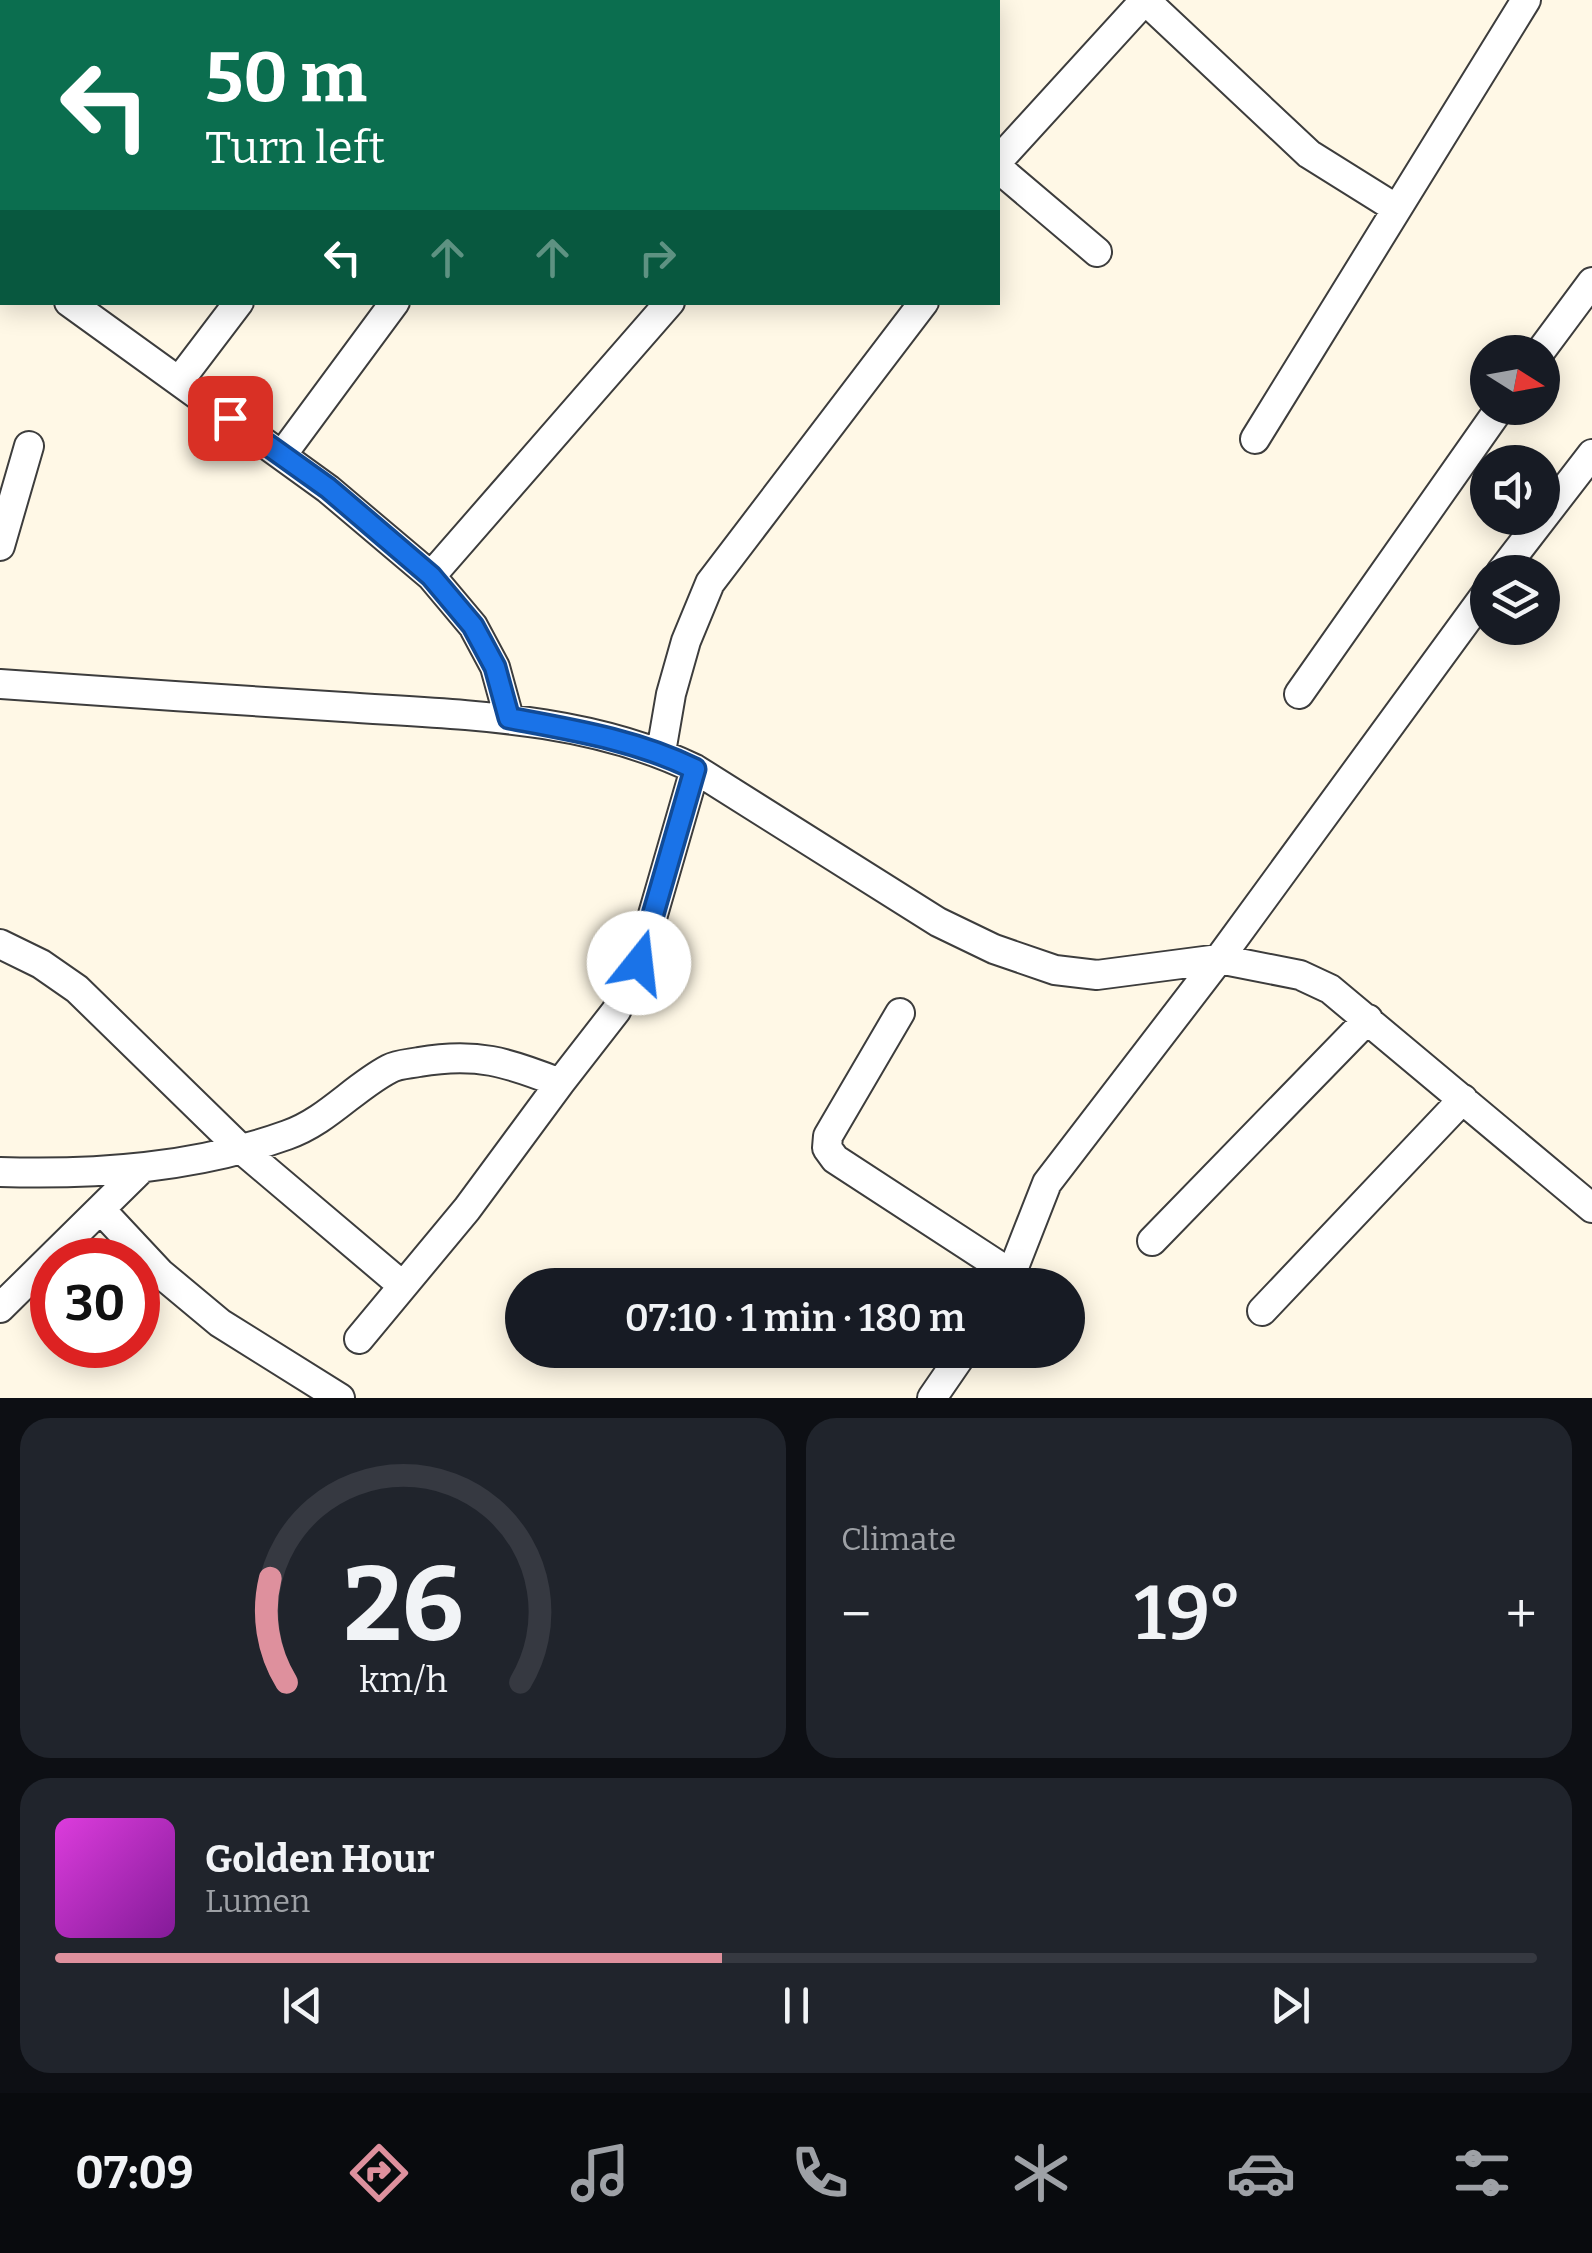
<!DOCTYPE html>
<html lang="en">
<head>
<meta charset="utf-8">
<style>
  body { margin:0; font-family:Bitter,serif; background:#20242c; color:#f1f3f6; height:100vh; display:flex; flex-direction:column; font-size:38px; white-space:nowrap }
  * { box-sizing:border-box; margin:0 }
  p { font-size:32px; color:#9ea1a6 }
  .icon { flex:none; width:55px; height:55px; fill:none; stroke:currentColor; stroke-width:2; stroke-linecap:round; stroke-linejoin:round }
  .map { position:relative; height:1398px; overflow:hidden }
  .details { display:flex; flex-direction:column; gap:20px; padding:20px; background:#0d0f14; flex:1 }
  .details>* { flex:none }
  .banner { position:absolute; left:0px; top:0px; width:1000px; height:305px; box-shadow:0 5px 25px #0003; background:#0b6e4f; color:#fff; overflow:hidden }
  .needle { width:65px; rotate:101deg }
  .fabs { position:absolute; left:1470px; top:335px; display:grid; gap:20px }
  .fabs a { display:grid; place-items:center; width:90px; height:90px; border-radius:50%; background:#171b24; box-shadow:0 5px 25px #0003; font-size:50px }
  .speed { position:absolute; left:30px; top:1238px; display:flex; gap:20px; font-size:50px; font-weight:700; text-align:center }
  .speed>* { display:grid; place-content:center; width:130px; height:130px; border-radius:50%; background:#171b24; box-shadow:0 5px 25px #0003; line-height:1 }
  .speed .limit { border:15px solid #d22; background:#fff; color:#111 }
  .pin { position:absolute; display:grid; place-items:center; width:85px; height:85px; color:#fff; margin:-42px; border-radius:20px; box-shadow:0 5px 15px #0006 }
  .me { position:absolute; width:110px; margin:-55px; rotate:16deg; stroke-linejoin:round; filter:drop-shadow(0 0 8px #0008) }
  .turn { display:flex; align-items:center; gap:35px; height:210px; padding:0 40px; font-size:45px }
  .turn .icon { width:130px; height:130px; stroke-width:2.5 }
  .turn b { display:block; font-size:70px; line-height:85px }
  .lanes { display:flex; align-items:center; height:95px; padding:0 40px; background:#0003; justify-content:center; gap:50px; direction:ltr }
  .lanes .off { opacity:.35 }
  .big { font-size:75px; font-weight:600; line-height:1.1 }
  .details .widget { flex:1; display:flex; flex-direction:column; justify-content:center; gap:15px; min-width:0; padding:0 35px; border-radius:30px; background:#20242c }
  .details .dial { align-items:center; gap:0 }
  .dial svg { height:260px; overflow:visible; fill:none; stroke:#363941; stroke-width:7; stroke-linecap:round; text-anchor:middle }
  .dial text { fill:#f1f3f6; stroke:none }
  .song { display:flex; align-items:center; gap:30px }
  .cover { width:120px; height:120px; border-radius:15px; background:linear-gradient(135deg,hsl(300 70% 55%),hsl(290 70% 35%)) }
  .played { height:10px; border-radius:5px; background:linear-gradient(90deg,#de909d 45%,#363941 45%) }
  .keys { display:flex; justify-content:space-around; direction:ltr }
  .heat { display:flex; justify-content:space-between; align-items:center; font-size:55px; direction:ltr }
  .details .tiles { flex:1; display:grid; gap:20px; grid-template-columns:1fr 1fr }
  .widget:last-child { grid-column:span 2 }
  .trip { position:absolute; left:505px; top:1268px; width:580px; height:100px; border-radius:50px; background:#171b24; box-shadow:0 5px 25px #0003; font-weight:600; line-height:100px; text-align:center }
  .tabs { display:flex; height:160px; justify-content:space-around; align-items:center; background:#090b0e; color:#9ea1a6 }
  .tabs .icon { width:70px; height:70px }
  .tabs .on { color:#de909d }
  .tabs b { font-size:45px; color:#f1f3f6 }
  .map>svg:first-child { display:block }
</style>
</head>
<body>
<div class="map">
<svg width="1592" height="1398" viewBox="0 0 1592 1398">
  <rect width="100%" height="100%" fill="#fff8e6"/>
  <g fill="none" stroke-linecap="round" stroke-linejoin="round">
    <defs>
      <path id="minor" d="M59 0 63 2
        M248 0 252 2
        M449 0 452 2
        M591 0 594 2
        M82 2 84 0
        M527 2 529 0
        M929 2 931 0
        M0 114 2 111
        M998 161 1145 0 1309 154 1397 209
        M998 168 1097 252
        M0 251 2 253
        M69 302 328 489 431 576 473 626 495 667 509 718
        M1540 352 1592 282
        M179 381 239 302
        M1255 439 1526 0
        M282 455 395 302
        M0 546 29 446
        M1501 572 1592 454
        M431 576 670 302
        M0 684C115 692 229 700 344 707 462 715 586 716 695 769L938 922 994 949 1055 970 1097 975 1219 959 1300 975 1330 989 1592 1208
        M1299 694 1500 408
        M661 752 671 694 686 641 710 583 924 302
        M0 944 41 964 77 989 240 1148 403 1286
        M900 1013 828 1136 827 1148 835 1159 1013 1275
        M0 1172C97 1175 195 1168 287 1135 327 1121 353 1088 389 1069 398 1064 410 1064 419 1062 476 1052 507 1062 560 1083L616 1011 639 963 695 769
        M102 1211 160 1273 220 1323 340 1398
        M1152 1241 1368 1019
        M1007 1285 1047 1183 1219 959 1488 591
        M0 1308 141 1169
        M1262 1311 1463 1099
        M359 1339 467 1209 560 1083
        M932 1398 965 1350"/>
    </defs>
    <use href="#minor" stroke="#3d3d3d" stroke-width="32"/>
    <use href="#minor" stroke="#fff" stroke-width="28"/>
  </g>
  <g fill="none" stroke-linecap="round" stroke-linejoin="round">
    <defs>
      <path id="route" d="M230 418 328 488 431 576 473 626 495 667 509 718C573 730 636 740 695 769L639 963"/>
    </defs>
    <use href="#route" stroke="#114b97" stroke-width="25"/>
    <use href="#route" stroke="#1a73e8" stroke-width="18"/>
  </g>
</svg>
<div class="fabs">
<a><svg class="needle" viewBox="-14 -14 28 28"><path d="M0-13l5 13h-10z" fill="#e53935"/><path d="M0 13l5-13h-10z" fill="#9ea1a6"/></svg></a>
<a><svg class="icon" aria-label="sound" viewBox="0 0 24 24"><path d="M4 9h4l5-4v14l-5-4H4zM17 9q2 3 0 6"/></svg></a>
<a><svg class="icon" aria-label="layers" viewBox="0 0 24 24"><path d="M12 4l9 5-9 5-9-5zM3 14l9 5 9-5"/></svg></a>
</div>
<div class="speed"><div class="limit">30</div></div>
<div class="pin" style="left:230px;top:418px;background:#d93025"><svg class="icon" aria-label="arrive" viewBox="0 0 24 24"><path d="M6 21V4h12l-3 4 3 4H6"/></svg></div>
<svg class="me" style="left:639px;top:963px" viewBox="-20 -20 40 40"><circle r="19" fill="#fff"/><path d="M0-13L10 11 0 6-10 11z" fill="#1a73e8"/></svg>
<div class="trip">07:10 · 1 min · 180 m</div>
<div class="banner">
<div class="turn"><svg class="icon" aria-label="left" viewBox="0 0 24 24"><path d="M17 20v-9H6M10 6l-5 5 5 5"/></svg><div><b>50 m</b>Turn left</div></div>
<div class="lanes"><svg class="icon" aria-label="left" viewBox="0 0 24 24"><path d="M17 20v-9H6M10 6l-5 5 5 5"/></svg><svg class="icon off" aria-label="ahead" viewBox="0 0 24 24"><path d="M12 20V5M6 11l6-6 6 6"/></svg><svg class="icon off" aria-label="ahead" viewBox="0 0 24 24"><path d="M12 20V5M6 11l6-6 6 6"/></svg><svg class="icon off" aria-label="right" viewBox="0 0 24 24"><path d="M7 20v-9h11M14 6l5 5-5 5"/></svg></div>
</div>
</div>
<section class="details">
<div class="tiles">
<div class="widget dial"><svg viewBox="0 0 100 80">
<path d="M14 69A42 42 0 1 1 86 69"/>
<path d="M14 69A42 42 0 0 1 9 37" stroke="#de909d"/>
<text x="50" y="56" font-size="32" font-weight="700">26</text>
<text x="50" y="72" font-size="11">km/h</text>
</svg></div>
<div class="widget"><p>Climate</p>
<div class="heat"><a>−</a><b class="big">19°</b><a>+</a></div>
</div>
<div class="widget">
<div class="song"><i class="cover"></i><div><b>Golden Hour</b><p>Lumen</p></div></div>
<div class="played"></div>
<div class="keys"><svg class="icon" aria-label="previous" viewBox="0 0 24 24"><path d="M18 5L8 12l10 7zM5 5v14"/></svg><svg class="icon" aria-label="pause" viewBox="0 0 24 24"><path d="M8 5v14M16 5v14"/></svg><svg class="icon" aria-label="next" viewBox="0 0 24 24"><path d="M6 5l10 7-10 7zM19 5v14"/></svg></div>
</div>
</div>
</section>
<nav class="tabs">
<b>07:09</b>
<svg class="icon on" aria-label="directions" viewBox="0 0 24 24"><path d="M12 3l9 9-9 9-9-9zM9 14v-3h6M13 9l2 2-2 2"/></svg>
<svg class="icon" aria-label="music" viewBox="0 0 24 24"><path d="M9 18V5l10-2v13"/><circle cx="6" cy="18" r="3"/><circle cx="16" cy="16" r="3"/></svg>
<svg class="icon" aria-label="phone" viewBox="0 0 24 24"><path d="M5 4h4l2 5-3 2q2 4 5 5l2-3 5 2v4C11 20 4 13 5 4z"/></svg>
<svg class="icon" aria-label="climate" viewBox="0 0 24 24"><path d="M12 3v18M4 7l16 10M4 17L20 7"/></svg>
<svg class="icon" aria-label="car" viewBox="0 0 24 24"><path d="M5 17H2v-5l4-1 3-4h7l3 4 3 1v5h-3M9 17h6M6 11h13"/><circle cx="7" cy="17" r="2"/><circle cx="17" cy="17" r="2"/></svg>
<svg class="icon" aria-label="filters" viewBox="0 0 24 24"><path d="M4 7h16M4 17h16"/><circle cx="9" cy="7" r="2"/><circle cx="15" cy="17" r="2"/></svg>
</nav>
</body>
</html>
